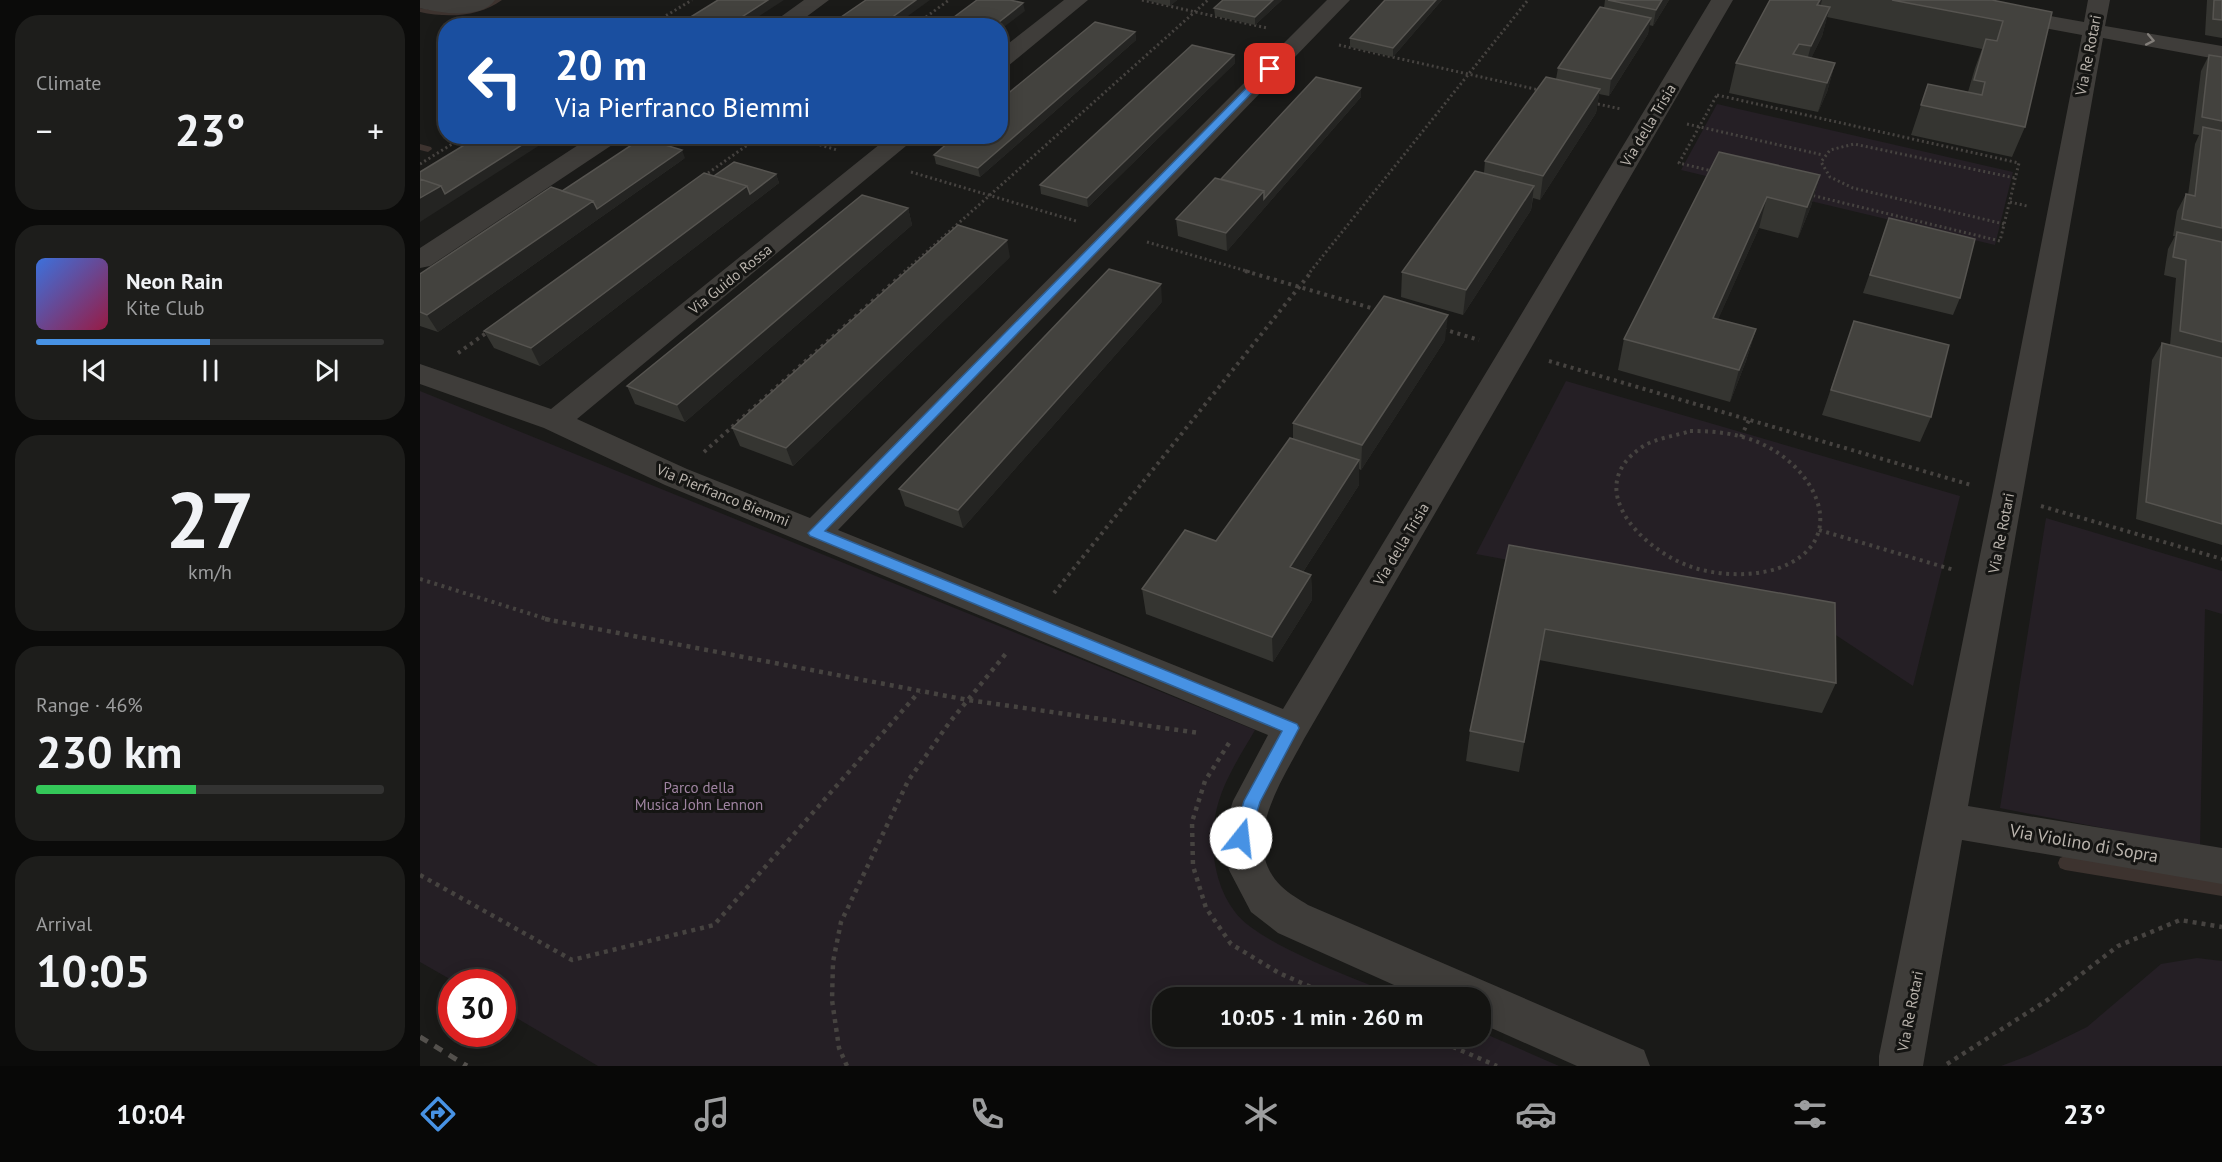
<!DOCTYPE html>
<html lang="en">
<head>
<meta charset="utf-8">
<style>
  body { margin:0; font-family:"PT Sans",sans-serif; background:#1d1d1b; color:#f1f3f6; height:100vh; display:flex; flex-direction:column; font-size:22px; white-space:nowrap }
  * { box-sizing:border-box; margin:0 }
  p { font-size:20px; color:#9d9e9f }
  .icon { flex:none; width:33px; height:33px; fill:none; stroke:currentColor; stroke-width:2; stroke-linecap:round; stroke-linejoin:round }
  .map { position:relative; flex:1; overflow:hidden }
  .side { display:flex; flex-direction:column; gap:15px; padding:15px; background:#0b0b0a; width:420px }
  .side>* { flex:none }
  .top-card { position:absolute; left:18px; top:18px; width:570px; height:126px; border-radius:24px; box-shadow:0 3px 15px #0003,0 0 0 2px #333332; background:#1a4fa0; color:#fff; overflow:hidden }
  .speed { position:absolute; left:18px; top:969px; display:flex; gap:12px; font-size:30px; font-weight:700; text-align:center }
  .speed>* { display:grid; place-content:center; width:78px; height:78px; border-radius:50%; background:#141412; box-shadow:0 3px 15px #0003,0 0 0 2px #333332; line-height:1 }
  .speed .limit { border:9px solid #d22; background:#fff; color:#111 }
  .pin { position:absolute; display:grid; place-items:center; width:51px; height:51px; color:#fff; margin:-26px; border-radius:12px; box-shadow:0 3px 9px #0006 }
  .me { position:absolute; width:66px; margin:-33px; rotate:16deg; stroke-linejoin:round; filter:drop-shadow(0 0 4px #0008) }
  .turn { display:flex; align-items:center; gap:21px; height:126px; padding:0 18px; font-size:27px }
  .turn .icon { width:78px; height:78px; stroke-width:2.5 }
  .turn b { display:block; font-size:42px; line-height:51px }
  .big { font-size:45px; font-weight:700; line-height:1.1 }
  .side .widget { flex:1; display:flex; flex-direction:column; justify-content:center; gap:9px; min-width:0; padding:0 21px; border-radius:24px; background:#1d1d1b }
  .side .dial { align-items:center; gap:0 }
  .dial b { font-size:78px; line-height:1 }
  .song { display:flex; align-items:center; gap:18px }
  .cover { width:72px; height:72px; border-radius:9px; background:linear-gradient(135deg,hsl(220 70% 55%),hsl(340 70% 35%)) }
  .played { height:6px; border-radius:3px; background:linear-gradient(90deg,#4792e4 50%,#333332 50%) }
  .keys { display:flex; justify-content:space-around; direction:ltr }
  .heat { display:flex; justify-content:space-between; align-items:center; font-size:33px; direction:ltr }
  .charge { height:9px; border-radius:4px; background:linear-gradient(90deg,#34c759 46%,#333332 0) }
  .trip { position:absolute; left:732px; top:987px; width:339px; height:60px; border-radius:24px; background:#141412; box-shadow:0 3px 15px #0003,0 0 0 2px #333332; font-weight:700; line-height:60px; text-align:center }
  .menu { display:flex; height:96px; justify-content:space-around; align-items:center; background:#080807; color:#9d9e9f }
  .menu .icon { width:42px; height:42px }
  .menu .selected { color:#4792e4 }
  .menu b { font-size:27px; color:#f1f3f6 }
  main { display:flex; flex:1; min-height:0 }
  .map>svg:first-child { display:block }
</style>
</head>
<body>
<main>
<section class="side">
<div class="widget"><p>Climate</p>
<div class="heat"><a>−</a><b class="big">23°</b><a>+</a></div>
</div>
<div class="widget">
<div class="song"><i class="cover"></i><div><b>Neon Rain</b><p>Kite Club</p></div></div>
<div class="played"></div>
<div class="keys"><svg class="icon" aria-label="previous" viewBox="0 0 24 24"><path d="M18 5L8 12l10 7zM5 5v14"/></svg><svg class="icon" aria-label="pause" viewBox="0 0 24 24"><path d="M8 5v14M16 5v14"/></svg><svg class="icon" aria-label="next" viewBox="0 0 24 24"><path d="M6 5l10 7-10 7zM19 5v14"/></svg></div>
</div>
<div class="widget dial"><b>27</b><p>km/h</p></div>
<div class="widget"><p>Range · 46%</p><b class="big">230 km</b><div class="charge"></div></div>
<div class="widget"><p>Arrival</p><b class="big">10:05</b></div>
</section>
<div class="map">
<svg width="1802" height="1066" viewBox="0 0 1802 1066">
  <rect width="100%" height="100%" fill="#1a1a18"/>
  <path fill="#251f25" d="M1297 104 1593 172 1575 245 1261 170Z
    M1146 381 1540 496 1493 686 1387 616 1056 554Z
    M0 391 835 730C820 756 802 783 796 812 789 845 794 885 815 912 838 944 941 981 980 997L742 998V1036H1060L1061 1032 1139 1066H178L83 1010 82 982H35L0 962Z
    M1626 518 1802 571V614L1785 609 1780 847 1580 808Z
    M1777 958 1802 961V1066H1581L1610 1055 1667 1027 1741 964Z"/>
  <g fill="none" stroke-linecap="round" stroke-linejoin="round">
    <path fill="#3d332f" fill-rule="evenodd" d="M72 0H82C59 17 27 18 0 12V8C26 13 48 11 72 0Z
      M0 144 11 147 12 149 8 152 0 150Z
      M1645 856 1802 882V896L1645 870 1640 868 1638 863 1640 858Z"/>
    <path stroke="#464340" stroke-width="3" stroke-dasharray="2 3" stroke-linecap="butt" d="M722 0 847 28
      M229 26 272 0
      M494 26 529 0
      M919 45 1119 90
      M1297 95 1599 163 1580 241 1259 163Z
      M1173 103 1201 109
      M1267 124 1403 155
      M371 136 417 150
      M0 164 45 136
      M491 172 656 221
      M284 176 340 136
      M1590 202 1607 206
      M1584 224 1433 188 1410 177 1401 162 1410 150 1434 144 1595 178
      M727 242 830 272
      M484 272 788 0
      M890 272 1108 0"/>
    <path stroke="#464340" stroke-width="4" stroke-dasharray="3 4.5" stroke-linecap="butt" d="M825 271 958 310
      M1023 329 1059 340
      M38 353 69 331
      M1129 361 1551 485
      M1270 431C1298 431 1325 434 1350 448 1399 475 1429 542 1359 568 1333 577 1296 576 1269 566 1222 549 1161 488 1222 447 1235 438 1256 436 1270 431Z
      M1321 437 1329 420
      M284 452 486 271
      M1621 506 1802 559
      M1399 530 1534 570
      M0 579 130 620
      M634 593 892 271"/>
    <path stroke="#464340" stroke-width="4.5" stroke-dasharray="4 5" stroke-linecap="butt" d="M125 619 548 700 779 733
      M809 743 785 781 772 822 773 866 786 908 811 944 859 973 916 998
      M0 875 152 960 294 925 499 692
      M1008 1036 1077 1066
      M1527 1064 1629 999 1698 946 1760 920 1802 927
      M427 1066 419 1048 412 1000 413 962 421 922 488 781 529 723 588 651"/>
    <path fill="#3f3d3a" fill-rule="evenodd" d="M0 0H75C61 20 20 13 0 8Z
      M384 0H409L374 26H348Z
      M644 0H668L588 66 580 68V50Z
      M907 0H930L418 530 863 709 1291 0H1313L884 739C862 781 818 843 861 886 869 894 879 899 888 905L1224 1050 1230 1066H1157L1060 1023V998H1003L858 933 831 912 809 870 801 838 813 801 848 735 245 485 124 428 0 384V364L131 409 470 136H498L157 419 267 469 390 518Z
      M1493 0H1540L1664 22 1668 0H1690L1685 26 1802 46V60L1683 38 1548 806 1802 848V884L1542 840 1503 1066H1459V1056L1572 496 1662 35 1504 6 1496 5Z
      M172 136H201L198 141 10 266 0 268V248Z"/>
    <path stroke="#54514d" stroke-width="5" stroke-dasharray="9 8" stroke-linecap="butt" d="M0 1037 47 1066"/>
  </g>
  <path fill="#353531" d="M725 0H757L750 6Z
    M862 0 835 25 795 16 794 8Z
    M965 0H1022L973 57 930 47V38Z
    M1185 0H1249L1233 26 1229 25 1228 34 1189 96 1179 94 1176 113 1120 200 1113 198 1111 210 1043 315 981 297 982 272 1064 173 1065 161 1136 79 1138 68 1184 8Z
    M1350 0H1572L1632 12 1605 127 1592 157 1491 135 1508 84 1548 92 1555 68 1562 49 1407 17 1402 36 1391 58 1415 63 1407 92 1398 112 1309 93 1316 63Z
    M1787 0H1802V38L1785 35Z
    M715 32 716 40 560 177 516 164 514 155Z
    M814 55 815 63 668 207 621 194 620 185Z
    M1789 55 1802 57V545L1716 519 1732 360 1742 343 1750 345 1756 278 1744 275 1748 249 1755 236H1753L1757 211 1766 194 1768 195 1775 144 1779 135 1773 134 1781 71Z
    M941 88V97L807 251 758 236 756 219 801 179Z
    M426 136H443L439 140Z
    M1299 152 1400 175 1391 206 1378 238 1339 228 1298 319 1336 329 1326 361 1310 402 1198 370 1204 339Z
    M265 158 18 332 0 326V274Z
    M356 174 359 183 120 366 74 348 64 331Z
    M488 208 492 225 265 422 215 404 207 386Z
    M1469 218 1540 298 1533 315 1443 293Z
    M590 257 373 466 320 446 312 428Z
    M742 302 543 528 485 506 479 489Z
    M1434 321 1511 417 1500 442 1402 415Z
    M1025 340 941 470 939 469V485L883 572 891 575 892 600 853 662 726 614 722 589 796 541 873 439V423Z
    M1089 545 1416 683 1402 713 1119 660 1099 772 1046 761 1050 731Z"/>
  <path fill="#242422" d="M348 0H364L324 26H308Z
    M496 0H510L474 26H460Z
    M750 0H757L750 6Z
    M853 0H862L835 25V17Z
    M1016 0H1022L973 57V48Z
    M1242 0H1249L1233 26 1236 10Z
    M1400 0H1402L1398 16 1397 5Z
    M603 3 605 11 580 30V26H574Z
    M1410 7 1402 36 1383 75 1391 46Z
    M1231 18 1228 34 1189 96 1191 79Z
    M715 32 716 40 560 177 558 168Z
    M814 55 815 63 668 207 667 198Z
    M1415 63 1407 92 1398 112 1407 83Z
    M941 88V97L807 251 806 233 844 191Z
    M1180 89 1176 113 1120 200 1123 176Z
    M116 136H134L0 222V198L21 186Z
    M262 150 265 158 18 332 7 315 173 201Z
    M356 174 359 183 120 366 111 348 327 186Z
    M1400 175 1391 206 1378 238 1387 207Z
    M1114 186 1111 210 1043 315 1046 290Z
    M1347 197 1339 228 1285 349 1293 318Z
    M488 208 492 225 265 422 257 405Z
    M587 240 590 257 373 466 366 448Z
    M741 284 742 302 543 528 538 510Z
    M1028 315 1025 340 941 470 942 445Z
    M1336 329 1326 361 1310 402 1319 370Z
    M939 460V485L870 592V567Z
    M891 575 892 600 853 662 852 637Z"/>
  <path fill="#43423e" stroke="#565450" stroke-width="1.5" d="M298 0H348L308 26H256Z
    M446 0H496L460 26H408Z
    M557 0H590L603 3 574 26H522Z
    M803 0H853L835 17 794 8Z
    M965 0H1016L973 48 930 38Z
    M1188 0H1242L1236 10Z
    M1350 0H1400L1397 5 1410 7 1391 46 1379 44 1373 54 1415 63 1407 83 1316 63Z
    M1472 0H1572L1632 12 1605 127 1501 105 1508 84 1562 95 1565 82 1554 80 1566 39 1577 41 1583 21Z
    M1794 0H1802V20L1793 19Z
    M1180 7 1231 18 1191 79 1138 68Z
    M675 22 715 32 558 168 514 155 536 136H580V100Z
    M772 45 814 55 667 198 620 185Z
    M1789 55 1802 57V121L1782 117Z
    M896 77 941 88 844 199V191L801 179Z
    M1126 77 1180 89 1123 176 1065 161Z
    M1783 127 1802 131V228L1762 219 1766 194 1775 196Z
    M59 136H116L25 194 21 186 0 179V172Z
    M222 138 262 150 177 209 173 201 142 191Z
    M1299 152 1400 175 1387 207 1347 197 1293 318 1336 329 1319 370 1204 339Z
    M314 162 356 174 330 194 327 186 294 176Z
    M1055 171 1114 186 1046 290 982 272Z
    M284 173 327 186 111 348 64 331Z
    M795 178 844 191 806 233 756 219Z
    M0 179 21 186 0 198Z
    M131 187 173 201 7 315 0 312V274Z
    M442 195 488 208 257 405 207 386Z
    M1469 218 1555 239 1540 298 1450 275Z
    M538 225 587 240 366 448 312 428Z
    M1757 232 1802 242V342L1760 331 1766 260 1753 257Z
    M689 269 741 284 538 510 479 489Z
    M964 296 1028 315 942 445 873 423Z
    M1434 321 1529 345 1511 417 1411 390Z
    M1742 343 1802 358V524L1726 502Z
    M870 438 939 460 870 567 891 575 852 637 722 589 765 530 796 541Z
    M1089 545 1415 603 1416 683 1125 629 1104 742 1050 731Z"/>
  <defs><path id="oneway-chevron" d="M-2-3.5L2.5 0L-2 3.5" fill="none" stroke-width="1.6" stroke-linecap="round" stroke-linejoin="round" transform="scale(1.5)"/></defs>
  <use stroke="#827e79" href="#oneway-chevron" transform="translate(1730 40) rotate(11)"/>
  <path fill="#4792e4" stroke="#2e5f94" stroke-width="1.5" d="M847 67 855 69 405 531 877 724 879 728 840 802 829 838 827 843 821 845 815 843 813 838 824 801 862 731 390 536 388 533Z"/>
  <g text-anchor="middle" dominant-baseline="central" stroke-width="6" stroke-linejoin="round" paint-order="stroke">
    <g font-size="15" fill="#b9b3ac" stroke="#151513">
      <text transform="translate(1668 55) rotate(-79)">Via Re Rotari</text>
      <text transform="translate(1228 125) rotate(-59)">Via della Trisia</text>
      <text transform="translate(310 279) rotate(-39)">Via Guido Rossa</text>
      <text transform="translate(303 495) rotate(22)">Via Pierfranco Biemmi</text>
      <text transform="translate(1581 533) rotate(-79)">Via Re Rotari</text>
      <text transform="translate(981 544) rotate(-59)">Via della Trisia</text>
      <text transform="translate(1490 1011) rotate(-79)">Via Re Rotari</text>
    </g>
    <g font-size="15" fill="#a084a2" stroke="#151513">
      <text x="279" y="787">Parco della<tspan x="279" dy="17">Musica John Lennon</tspan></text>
    </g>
    <g font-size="18" fill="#b9b3ac" stroke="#151513">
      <text transform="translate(1664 843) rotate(10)">Via Violino di Sopra</text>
    </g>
  </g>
</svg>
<div class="speed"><div class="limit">30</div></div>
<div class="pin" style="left:850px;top:69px;background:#d93025"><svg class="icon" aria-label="arrive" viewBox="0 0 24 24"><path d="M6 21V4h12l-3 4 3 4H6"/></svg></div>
<svg class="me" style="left:821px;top:838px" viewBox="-20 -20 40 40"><circle r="19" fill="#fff"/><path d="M0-13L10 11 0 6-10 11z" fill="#4792e4"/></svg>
<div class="trip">10:05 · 1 min · 260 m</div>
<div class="top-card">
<div class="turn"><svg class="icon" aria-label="left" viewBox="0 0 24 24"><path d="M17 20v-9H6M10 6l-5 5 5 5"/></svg><div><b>20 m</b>Via Pierfranco Biemmi</div></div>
</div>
</div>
</main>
<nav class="menu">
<b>10:04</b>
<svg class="icon selected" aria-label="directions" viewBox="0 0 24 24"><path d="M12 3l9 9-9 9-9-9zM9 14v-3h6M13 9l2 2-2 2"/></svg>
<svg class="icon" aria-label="music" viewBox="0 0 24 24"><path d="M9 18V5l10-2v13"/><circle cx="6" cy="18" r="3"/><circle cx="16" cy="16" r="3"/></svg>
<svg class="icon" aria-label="phone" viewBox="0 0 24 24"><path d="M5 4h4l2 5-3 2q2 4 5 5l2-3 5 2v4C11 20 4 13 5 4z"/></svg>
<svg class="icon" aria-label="climate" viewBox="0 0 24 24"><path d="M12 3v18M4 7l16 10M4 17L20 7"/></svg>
<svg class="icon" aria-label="car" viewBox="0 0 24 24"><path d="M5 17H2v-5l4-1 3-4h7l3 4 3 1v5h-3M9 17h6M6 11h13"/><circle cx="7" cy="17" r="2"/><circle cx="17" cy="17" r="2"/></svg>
<svg class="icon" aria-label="filters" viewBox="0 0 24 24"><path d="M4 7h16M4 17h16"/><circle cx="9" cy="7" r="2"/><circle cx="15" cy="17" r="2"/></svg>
<b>23°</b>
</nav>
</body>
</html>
